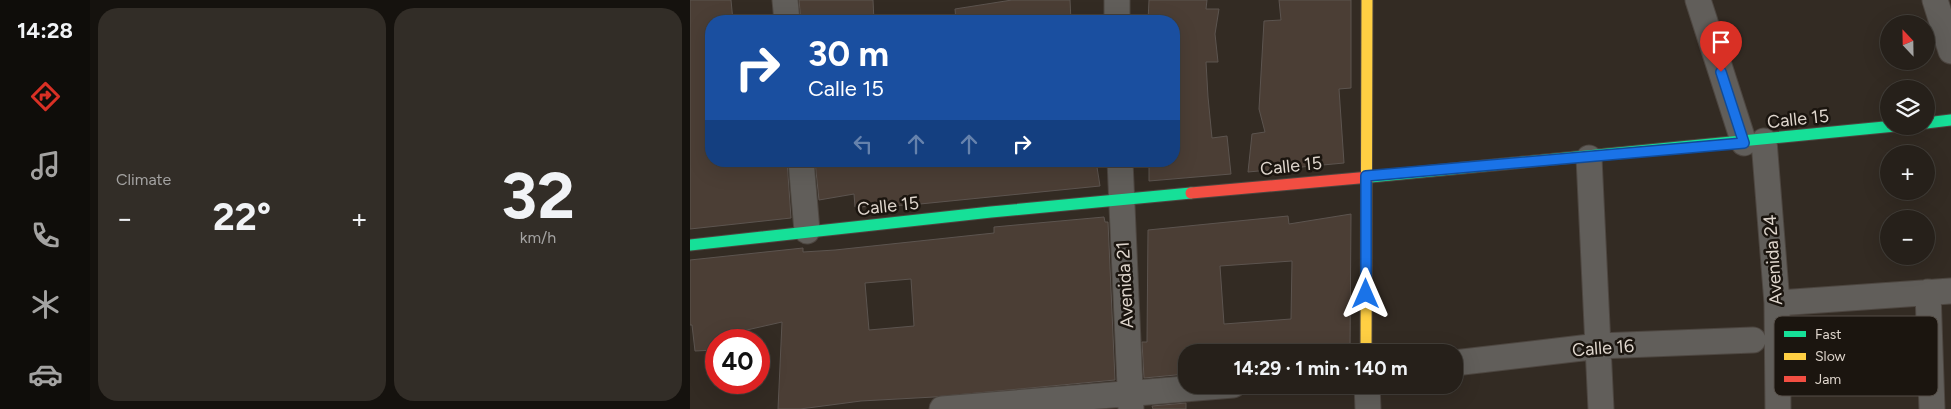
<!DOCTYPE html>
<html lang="en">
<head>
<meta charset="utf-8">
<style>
  body { margin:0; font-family:Figtree,sans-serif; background:#322d27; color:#f1f3f6; height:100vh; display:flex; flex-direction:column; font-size:19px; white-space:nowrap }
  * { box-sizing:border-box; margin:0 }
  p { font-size:16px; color:#a4a3a2 }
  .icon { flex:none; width:28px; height:28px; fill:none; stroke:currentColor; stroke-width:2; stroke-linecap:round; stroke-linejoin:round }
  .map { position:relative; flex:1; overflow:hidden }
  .side { display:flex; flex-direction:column; gap:8px; padding:8px; background:#15120e; width:600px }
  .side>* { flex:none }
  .banner { position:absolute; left:15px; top:15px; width:475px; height:152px; border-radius:20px; box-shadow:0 5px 20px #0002,0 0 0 1px #423e39; background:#1a4fa0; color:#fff; overflow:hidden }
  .needle { width:32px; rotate:338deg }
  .buttons { position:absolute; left:1190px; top:15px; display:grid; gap:10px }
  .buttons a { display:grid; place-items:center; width:55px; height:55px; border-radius:50%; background:#26201a; box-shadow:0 5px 20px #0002,0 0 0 1px #423e39; font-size:25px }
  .speed { position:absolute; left:15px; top:329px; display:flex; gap:10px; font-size:25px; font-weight:700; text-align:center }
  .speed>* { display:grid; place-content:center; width:65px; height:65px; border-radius:50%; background:#26201a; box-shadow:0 5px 20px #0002,0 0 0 1px #423e39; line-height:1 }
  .speed .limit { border:8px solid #d22; background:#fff; color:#111 }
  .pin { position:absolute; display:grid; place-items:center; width:42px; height:42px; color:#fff; margin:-51px -21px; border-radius:50% 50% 50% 0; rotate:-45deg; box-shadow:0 0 5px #0007 }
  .pin .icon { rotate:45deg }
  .me { position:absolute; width:55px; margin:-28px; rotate:0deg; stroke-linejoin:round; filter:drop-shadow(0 0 4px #0008) }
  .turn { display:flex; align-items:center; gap:18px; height:105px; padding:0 20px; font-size:22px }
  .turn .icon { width:65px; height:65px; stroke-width:2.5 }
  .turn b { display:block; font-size:35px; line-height:42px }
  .lanes { display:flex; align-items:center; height:48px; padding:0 20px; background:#0003; justify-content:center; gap:25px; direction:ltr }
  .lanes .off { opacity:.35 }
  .big { font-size:38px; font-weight:700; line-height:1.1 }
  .side .widget { flex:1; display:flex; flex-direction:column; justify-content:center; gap:8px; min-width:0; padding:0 18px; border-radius:20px; background:#322d27 }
  .side .dial { align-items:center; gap:0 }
  .dial b { font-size:65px; line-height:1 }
  .heat { display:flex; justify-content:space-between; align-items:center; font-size:28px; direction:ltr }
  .side .tiles { flex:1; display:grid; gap:8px; grid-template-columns:repeat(2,1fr) }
  .trip { position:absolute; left:488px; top:344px; width:285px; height:50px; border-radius:20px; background:#26201a; box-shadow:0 5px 20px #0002,0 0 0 1px #423e39; font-weight:700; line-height:50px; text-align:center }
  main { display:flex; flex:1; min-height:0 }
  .dock { display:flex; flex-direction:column; width:90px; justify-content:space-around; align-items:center; background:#0f0d0a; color:#a4a3a2 }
  .dock .icon { width:35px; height:35px }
  .dock .current { color:#d93025 }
  .dock b { font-size:22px; color:#f1f3f6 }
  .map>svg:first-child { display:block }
</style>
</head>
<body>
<main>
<nav class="dock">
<b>14:28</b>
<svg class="icon current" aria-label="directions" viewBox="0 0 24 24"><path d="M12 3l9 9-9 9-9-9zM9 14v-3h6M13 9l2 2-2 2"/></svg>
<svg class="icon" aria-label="music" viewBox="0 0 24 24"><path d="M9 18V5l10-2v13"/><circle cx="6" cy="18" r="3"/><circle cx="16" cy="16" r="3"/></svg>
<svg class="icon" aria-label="phone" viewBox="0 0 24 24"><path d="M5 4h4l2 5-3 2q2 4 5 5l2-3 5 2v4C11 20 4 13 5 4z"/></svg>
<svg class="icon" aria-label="climate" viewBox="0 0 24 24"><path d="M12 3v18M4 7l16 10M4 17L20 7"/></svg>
<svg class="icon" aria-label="car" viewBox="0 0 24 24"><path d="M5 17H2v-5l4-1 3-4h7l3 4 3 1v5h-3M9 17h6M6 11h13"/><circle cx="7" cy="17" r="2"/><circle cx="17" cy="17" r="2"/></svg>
</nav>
<section class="side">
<div class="tiles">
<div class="widget"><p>Climate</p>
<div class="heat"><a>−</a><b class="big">22°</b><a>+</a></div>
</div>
<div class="widget dial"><b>32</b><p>km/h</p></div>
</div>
</section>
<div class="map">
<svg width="1261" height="409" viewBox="0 0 1261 409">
  <rect width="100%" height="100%" fill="#332b23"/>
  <path fill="#4b3e35" stroke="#5c544f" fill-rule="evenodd" d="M0 0H41L43 21H21V161H97L101 218 0 229Z
    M109 0H183L184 21H111Z
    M322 0H380L381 21H266L265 9Z
    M459 0H517L516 9H529L525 34 528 62H516L518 97 522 138 537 136 541 174 459 181V161H484V21H458Z
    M589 0H661V88L649 89 654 163 558 172 562 134 575 132 569 109 574 21 591 20Z
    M125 161H406L410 186 220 205 165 207 164 194 129 200Z
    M661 214 660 352H496V374L454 378 452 342H457L458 230 598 216 599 224ZM602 261 601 319 534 324 530 266Z
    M414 217 415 222H418L425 380 244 397 171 401 110 409H88L92 322 48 332V340H26V350L5 351 2 325H0V260L113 248V252L145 250 304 233V227ZM221 279 224 326 179 330 175 283Z
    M496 403V409H463L462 406Z"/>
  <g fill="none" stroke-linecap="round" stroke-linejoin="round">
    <defs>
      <path id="street" d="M95 0 97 21
        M427 0V21
        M1008 0 1054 143
        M1245 0 1261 51
        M1074 141 1087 303 1088 409
        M899 158 911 409
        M111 161 117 231
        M430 161 441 409
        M1238 292 1242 409
        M1087 303 1261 291
        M764 363 909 346 1063 340
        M677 385 678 409
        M252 409 543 385"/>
      <path id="fast" d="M1236 123 1261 120
        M680 177 1205 126
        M0 245 301 212 501 193"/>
      <path id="slow" d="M676 352 677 0"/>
      <path id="jam" d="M501 193 680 177"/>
    </defs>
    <use href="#street" stroke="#4d4640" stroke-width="27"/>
    <use href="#fast" stroke="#4d4640" stroke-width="13"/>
    <use href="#slow" stroke="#4d4640" stroke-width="13"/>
    <use href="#jam" stroke="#4d4640" stroke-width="13"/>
    <use href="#street" stroke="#615e5a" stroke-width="25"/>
    <use href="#fast" stroke="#16e098" stroke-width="11"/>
    <use href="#slow" stroke="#ffcf43" stroke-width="11"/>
    <use href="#jam" stroke="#f24e42" stroke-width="11"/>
  </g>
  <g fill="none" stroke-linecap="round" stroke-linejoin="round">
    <defs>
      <path id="route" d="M676 294V176L1054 143 1031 72"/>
    </defs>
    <use href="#route" stroke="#114b97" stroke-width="12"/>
    <use href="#route" stroke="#1a73e8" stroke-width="9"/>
  </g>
  <g text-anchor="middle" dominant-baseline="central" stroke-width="5" stroke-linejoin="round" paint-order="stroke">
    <g font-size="18" fill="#dfd6cd" stroke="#1b150f">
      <text transform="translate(1108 119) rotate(-6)">Calle 15</text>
      <text transform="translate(601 166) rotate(-6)">Calle 15</text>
      <text transform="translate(198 206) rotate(-6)">Calle 15</text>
      <text transform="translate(1083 260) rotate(-94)">Avenida 24</text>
      <text transform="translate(435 285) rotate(-93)">Avenida 21</text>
      <text transform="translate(913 348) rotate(-4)">Calle 16</text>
    </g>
  </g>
  <rect x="1084" y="316" width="164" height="80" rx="8" fill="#1b150f" stroke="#564f48" stroke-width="1"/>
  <rect x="1094" y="331" width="22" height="6" fill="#16e098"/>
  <rect x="1094" y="353" width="22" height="7" fill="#ffcf43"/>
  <rect x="1094" y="376" width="22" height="6" fill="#f24e42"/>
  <g font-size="14" fill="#dfd6cd">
    <text x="1125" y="339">Fast</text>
    <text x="1125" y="361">Slow</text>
    <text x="1125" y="384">Jam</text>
  </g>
</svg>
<div class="buttons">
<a><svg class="needle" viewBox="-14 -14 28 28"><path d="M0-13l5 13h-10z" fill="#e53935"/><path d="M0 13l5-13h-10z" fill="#a4a3a2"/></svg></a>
<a><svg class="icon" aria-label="layers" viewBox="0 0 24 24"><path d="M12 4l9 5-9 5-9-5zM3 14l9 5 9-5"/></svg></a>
<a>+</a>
<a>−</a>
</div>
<div class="speed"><div class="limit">40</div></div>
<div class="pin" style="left:1031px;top:72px;background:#d93025"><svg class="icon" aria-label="arrive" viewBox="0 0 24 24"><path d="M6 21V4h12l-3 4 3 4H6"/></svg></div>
<svg class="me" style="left:676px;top:294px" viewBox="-20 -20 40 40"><path d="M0-17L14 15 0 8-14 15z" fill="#1a73e8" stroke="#fff" stroke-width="4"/></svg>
<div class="trip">14:29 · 1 min · 140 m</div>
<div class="banner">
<div class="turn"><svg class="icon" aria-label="right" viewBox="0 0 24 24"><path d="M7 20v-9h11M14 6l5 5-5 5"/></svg><div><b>30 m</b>Calle 15</div></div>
<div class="lanes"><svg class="icon off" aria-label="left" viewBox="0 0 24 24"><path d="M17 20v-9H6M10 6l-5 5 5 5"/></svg><svg class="icon off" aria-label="ahead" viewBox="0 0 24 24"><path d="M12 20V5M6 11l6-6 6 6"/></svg><svg class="icon off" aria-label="ahead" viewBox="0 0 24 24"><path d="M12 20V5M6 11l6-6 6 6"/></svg><svg class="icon" aria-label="right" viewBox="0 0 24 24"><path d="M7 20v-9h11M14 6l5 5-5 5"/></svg></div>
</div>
</div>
</main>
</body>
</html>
